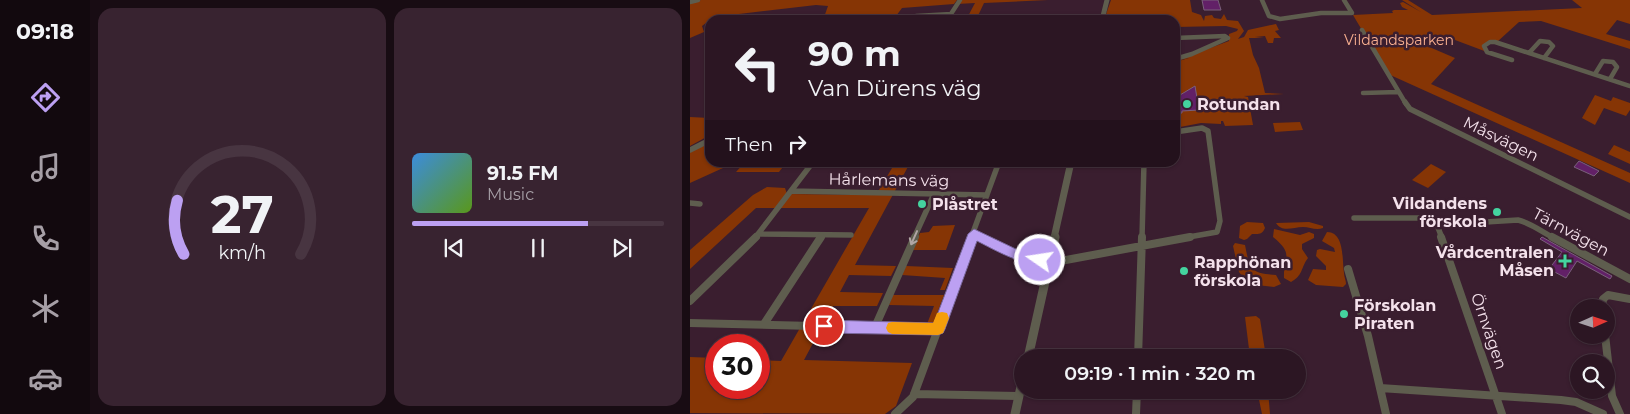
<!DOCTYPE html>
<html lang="en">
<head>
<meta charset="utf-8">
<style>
  body { margin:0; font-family:Montserrat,sans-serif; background:#382330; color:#f1f3f6; height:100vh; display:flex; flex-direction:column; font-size:19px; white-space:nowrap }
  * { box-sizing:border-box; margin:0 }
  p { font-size:16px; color:#a69fa6 }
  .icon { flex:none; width:28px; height:28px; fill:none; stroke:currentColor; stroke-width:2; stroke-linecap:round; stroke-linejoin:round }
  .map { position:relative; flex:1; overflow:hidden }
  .side { display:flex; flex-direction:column; gap:8px; padding:8px; background:#180c13; width:600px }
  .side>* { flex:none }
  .banner { position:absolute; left:15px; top:15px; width:475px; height:152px; border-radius:15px; box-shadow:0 1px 4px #0004,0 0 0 1px #483541; background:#2c1623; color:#f1f3f6; overflow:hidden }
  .needle { width:32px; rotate:87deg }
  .controls { position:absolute; left:880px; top:299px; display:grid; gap:10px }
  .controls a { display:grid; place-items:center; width:45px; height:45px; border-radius:50%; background:#2c1623; box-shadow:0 1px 4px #0004,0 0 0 1px #483541; font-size:25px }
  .speed { position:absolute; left:15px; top:334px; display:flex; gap:10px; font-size:25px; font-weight:700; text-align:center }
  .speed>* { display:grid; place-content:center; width:65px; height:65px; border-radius:50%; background:#2c1623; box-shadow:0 1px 4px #0004,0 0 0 1px #483541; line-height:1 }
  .speed .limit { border:8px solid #d22; background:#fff; color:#111 }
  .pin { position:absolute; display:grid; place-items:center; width:42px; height:42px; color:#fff; margin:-21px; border:2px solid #fff; border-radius:50%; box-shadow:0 1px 5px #0007 }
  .me { position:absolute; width:55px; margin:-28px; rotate:283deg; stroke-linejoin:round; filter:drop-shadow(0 0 4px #0008) }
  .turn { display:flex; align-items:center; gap:18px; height:105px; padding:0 20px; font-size:22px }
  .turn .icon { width:65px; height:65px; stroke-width:2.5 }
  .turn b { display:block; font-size:35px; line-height:42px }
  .then { display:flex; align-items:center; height:48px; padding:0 20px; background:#0003; gap:10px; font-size:19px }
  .side .tile { flex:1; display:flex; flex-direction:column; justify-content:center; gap:8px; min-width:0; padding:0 18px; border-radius:15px; background:#382330 }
  .side .dial { align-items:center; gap:0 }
  .dial svg { height:130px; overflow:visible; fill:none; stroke:#483541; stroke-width:7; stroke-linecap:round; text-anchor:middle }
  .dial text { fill:#f1f3f6; stroke:none }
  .song { display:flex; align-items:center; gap:15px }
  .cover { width:60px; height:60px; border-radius:8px; background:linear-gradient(135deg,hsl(210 70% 55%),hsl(90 70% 35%)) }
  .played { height:5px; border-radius:2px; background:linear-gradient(90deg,#bca0f2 70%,#483541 70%) }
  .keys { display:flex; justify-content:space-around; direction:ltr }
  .side .tiles { flex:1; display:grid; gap:8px; grid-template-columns:repeat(2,1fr) }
  .trip { position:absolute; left:324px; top:349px; width:292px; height:50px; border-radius:25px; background:#2c1623; box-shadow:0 1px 4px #0004,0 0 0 1px #483541; font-weight:600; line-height:50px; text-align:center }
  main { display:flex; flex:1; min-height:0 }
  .dock { display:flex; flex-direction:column; width:90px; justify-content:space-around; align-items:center; background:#12090e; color:#a69fa6 }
  .dock .icon { width:35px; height:35px }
  .dock .current { color:#bca0f2 }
  .dock b { font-size:22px; color:#f1f3f6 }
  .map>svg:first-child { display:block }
</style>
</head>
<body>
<main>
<nav class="dock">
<b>09:18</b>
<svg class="icon current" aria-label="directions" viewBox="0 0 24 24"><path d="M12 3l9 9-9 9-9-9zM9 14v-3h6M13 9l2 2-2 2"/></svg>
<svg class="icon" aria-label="music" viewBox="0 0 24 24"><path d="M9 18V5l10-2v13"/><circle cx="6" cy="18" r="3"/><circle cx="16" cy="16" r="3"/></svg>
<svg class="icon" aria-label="phone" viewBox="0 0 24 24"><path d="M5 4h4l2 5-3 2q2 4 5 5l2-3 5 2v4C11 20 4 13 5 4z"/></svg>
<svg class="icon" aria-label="climate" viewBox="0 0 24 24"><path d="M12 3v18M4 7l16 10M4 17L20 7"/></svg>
<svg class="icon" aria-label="car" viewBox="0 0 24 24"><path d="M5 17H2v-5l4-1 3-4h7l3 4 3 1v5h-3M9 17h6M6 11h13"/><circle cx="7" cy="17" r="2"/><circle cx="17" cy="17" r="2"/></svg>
</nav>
<section class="side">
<div class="tiles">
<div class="tile dial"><svg viewBox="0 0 100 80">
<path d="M14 69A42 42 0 1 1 86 69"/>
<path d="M14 69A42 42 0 0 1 10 36" stroke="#bca0f2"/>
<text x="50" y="56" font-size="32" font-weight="700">27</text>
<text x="50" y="72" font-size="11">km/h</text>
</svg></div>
<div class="tile">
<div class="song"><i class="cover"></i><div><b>91.5 FM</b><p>Music</p></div></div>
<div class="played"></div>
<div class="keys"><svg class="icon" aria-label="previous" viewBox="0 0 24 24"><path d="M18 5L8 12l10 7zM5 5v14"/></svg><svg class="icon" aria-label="pause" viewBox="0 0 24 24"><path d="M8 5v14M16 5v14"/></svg><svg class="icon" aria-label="next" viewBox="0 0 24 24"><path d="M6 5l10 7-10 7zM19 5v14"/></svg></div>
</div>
</div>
</section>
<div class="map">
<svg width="940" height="414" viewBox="0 0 940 414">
  <rect width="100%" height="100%" fill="#3a1e2f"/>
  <path fill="#863505" d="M11 0H267L264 4 212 8 203 20H133L138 6 126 5 24 17 12 26 14 32 0 38V3Z
    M270 0H358L294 3 286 20H276L285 3 267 4Z
    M421 0H500L502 12 511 15 514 21 515 16 522 15 524 18 531 19 534 14 537 20 548 21 554 31 548 39 554 37 558 30 586 24 589 30 585 31 591 38H584L583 43H578L575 36 565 37 574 38H559L563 55 569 68 575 93 594 94 554 96 558 97 563 125 535 126 533 121H531V124L511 123 485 128V62L499 58 485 61 539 41V34L547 31 548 29 536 26 485 27V20H416L417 13 414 20Z
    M712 0H718L742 15 892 8 882 0H940V24L927 20 916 34 940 41V49L851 21 829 22 807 42 796 44 797 52 757 37 745 41 737 46 765 58 741 84 940 173V183L698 74 663 15 703 13 702 11 704 10H718L712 7 710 3 713 2 731 12Z
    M905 95 921 101 923 97 940 103V110L936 116 914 108 905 125 892 118Z
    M0 117 20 118V135L0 146Z
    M610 122 613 130 585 132 583 123Z
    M20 143V162L44 163 0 183V152Z
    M924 145 940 152V164L918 154Z
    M54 163V162L96 163 89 172H46Z
    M205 163H220L165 265 206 266 201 276 159 275 150 292 193 293 187 306H143L114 360 222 363 206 406 195 414 0 413V357L26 358V388H69V360L91 361 179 208H66L0 269V250L63 195 77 187 95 188 97 194 186 195Z
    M741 164 756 172 738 188 722 180Z
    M557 222 573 223 575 228C572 235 569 234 562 234L557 239 554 240 549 238 550 226Z
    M619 222 633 226V228C626 231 620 227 613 227 603 227 592 233 586 223Z
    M265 225 256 250H223L230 233 239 232 243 226Z
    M584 229 610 235 619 232 624 234V238L612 244V249L618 258C611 267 613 276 601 282L594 278C593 257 605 255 583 237Z
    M637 232C655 232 652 261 654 273 654 277 656 280 656 284L653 287 626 285 618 280 623 269 636 270V266L626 256 627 250 630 249 645 252 644 248 632 241Z
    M545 243 555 245C560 270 560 273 586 275L591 284 584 287 558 284 549 272 543 246Z
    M216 266 263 268 255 290H250L255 278 212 275Z
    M203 295H254L243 324H237L244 306 199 305Z
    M566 316 570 319 576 357H560L555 317Z
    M567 390H578L580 414H572Z"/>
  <path fill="#622067" stroke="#79607b" d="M512 0H528L531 10H514Z
    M505 86 509 110 492 111V113H489L490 118H485V98Z
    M889 161 909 171 904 176 884 167Z
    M852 237 922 276 920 279 887 261 876 278 859 269 872 252 850 239Z"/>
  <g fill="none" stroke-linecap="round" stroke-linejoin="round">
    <path stroke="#5e5d4e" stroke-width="4.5" d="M572 0 579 16 590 19 631 13H662L654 0
      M0 2 8 0
      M221 20 226 16 261 14
      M257 20 270 0
      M672 30 716 104
      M485 38 535 36 538 38 502 54 485 59
      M839 53 850 41 859 42 863 46 854 58
      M822 60 797 52 794 46 800 42H805L940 86
      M905 74 913 61 923 62 927 67 920 79
      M673 93 708 92"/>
    <path stroke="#5e5d4e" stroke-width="5.5" d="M715 102 720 109 940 217
      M485 132 512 128 518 131 530 221 527 232 493 238
      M0 150 20 140
      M101 191 297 195
      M0 203 10 204
      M664 218H742L747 225 752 238
      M747 225 828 220C841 223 852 232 864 238
      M69 234 161 235
      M284 234 293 238
      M65 238 123 162
      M130 238 132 235
      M224 238 244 194
      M281 238 309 162
      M452 238 454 162"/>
    <path stroke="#5e5d4e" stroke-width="8" d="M290 237 328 255 365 262 500 237
      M751 237 812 414
      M862 237 940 279
      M658 269 678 336 696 414
      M0 301 66 237
      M912 308 913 299 918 295 940 299
      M0 323 248 329
      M74 324 131 237
      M185 327 225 237
      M915 335 922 396 930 414
      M448 358 452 237
      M690 388 871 400 886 402 913 414
      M224 394 329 396
      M205 414 223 397 282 237
      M446 414 447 390"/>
    <path stroke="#5e5d4e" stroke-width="5" d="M412 20 417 0"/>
    <path stroke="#5e5d4e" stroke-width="7" d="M364 238 381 162"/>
    <path stroke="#5e5d4e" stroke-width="9" d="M338 358 365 237
      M325 414 332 382"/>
  </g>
  <defs><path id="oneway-shaft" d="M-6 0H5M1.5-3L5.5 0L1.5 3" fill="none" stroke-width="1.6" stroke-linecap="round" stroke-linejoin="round" transform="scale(1.25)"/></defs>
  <use stroke="#b0a6a4" href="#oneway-shaft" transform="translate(224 238) rotate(114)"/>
  <path fill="#bca0f2" stroke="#7a689d" d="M284 229 330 251 355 257 357 260 355 263C337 269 303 249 287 241L255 329 253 333 248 335 134 333 130 331 128 326 130 322 134 320 244 323 278 234Z"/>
  <path fill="#f59e0b" d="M252 312 257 313 259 318 253 333 248 335 202 334 198 332 196 328 198 323 202 322 243 323 247 313Z"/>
  <g fill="#44d49f" stroke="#3a1e2f" stroke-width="2">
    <circle cx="497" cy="104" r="5"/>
    <circle cx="232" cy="204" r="5"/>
    <circle cx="807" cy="212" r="5"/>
    <path d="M872.5 253.5h5v5h5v5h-5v5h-5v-5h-5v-5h5z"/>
    <circle cx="494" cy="271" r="5"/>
    <circle cx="654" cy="314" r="5"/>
  </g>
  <g text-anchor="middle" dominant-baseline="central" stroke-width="5" stroke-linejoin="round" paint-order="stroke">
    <g font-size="14" fill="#fab090" stroke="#3a1e2f">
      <text x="709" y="40">Vildandsparken</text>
    </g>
    <g font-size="16" font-weight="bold" fill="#f4e1eb" stroke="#3a1e2f" text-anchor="start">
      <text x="507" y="104">Rotundan</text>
      <text x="797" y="203" text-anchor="end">Vildandens<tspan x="797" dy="18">förskola</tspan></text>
      <text x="242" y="204">Plåstret</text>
      <text x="864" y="252" text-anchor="end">Vårdcentralen<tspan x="864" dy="18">Måsen</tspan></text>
      <text x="504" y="262">Rapphönan<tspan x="504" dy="18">förskola</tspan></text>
      <text x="664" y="305">Förskolan<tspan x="664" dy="18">Piraten</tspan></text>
    </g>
    <g font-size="16" fill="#f4e1eb" stroke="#3a1e2f">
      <text transform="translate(811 139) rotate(26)">Måsvägen</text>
      <text transform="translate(199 180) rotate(1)">Hårlemans väg</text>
      <text transform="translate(881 232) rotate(28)">Tärnvägen</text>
      <text transform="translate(799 331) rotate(71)">Örnvägen</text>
    </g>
  </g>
</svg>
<div class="controls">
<a><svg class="needle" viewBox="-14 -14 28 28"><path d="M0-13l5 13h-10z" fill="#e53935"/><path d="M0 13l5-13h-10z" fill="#a69fa6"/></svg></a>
<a><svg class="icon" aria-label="search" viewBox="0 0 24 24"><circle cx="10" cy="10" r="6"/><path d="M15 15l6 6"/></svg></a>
</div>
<div class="speed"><div class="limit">30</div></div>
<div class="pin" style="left:134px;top:326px;background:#d93025"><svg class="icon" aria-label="arrive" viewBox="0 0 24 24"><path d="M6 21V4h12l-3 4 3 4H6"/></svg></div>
<svg class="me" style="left:350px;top:260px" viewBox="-20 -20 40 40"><circle r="17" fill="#bca0f2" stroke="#fff" stroke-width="3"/><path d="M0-11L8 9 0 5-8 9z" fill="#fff"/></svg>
<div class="trip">09:19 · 1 min · 320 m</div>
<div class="banner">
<div class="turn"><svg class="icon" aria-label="left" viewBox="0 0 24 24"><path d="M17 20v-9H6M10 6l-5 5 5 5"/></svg><div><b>90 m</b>Van Dürens väg</div></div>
<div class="then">Then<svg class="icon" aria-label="right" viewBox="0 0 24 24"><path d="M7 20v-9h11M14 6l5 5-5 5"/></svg></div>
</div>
</div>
</main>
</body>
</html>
